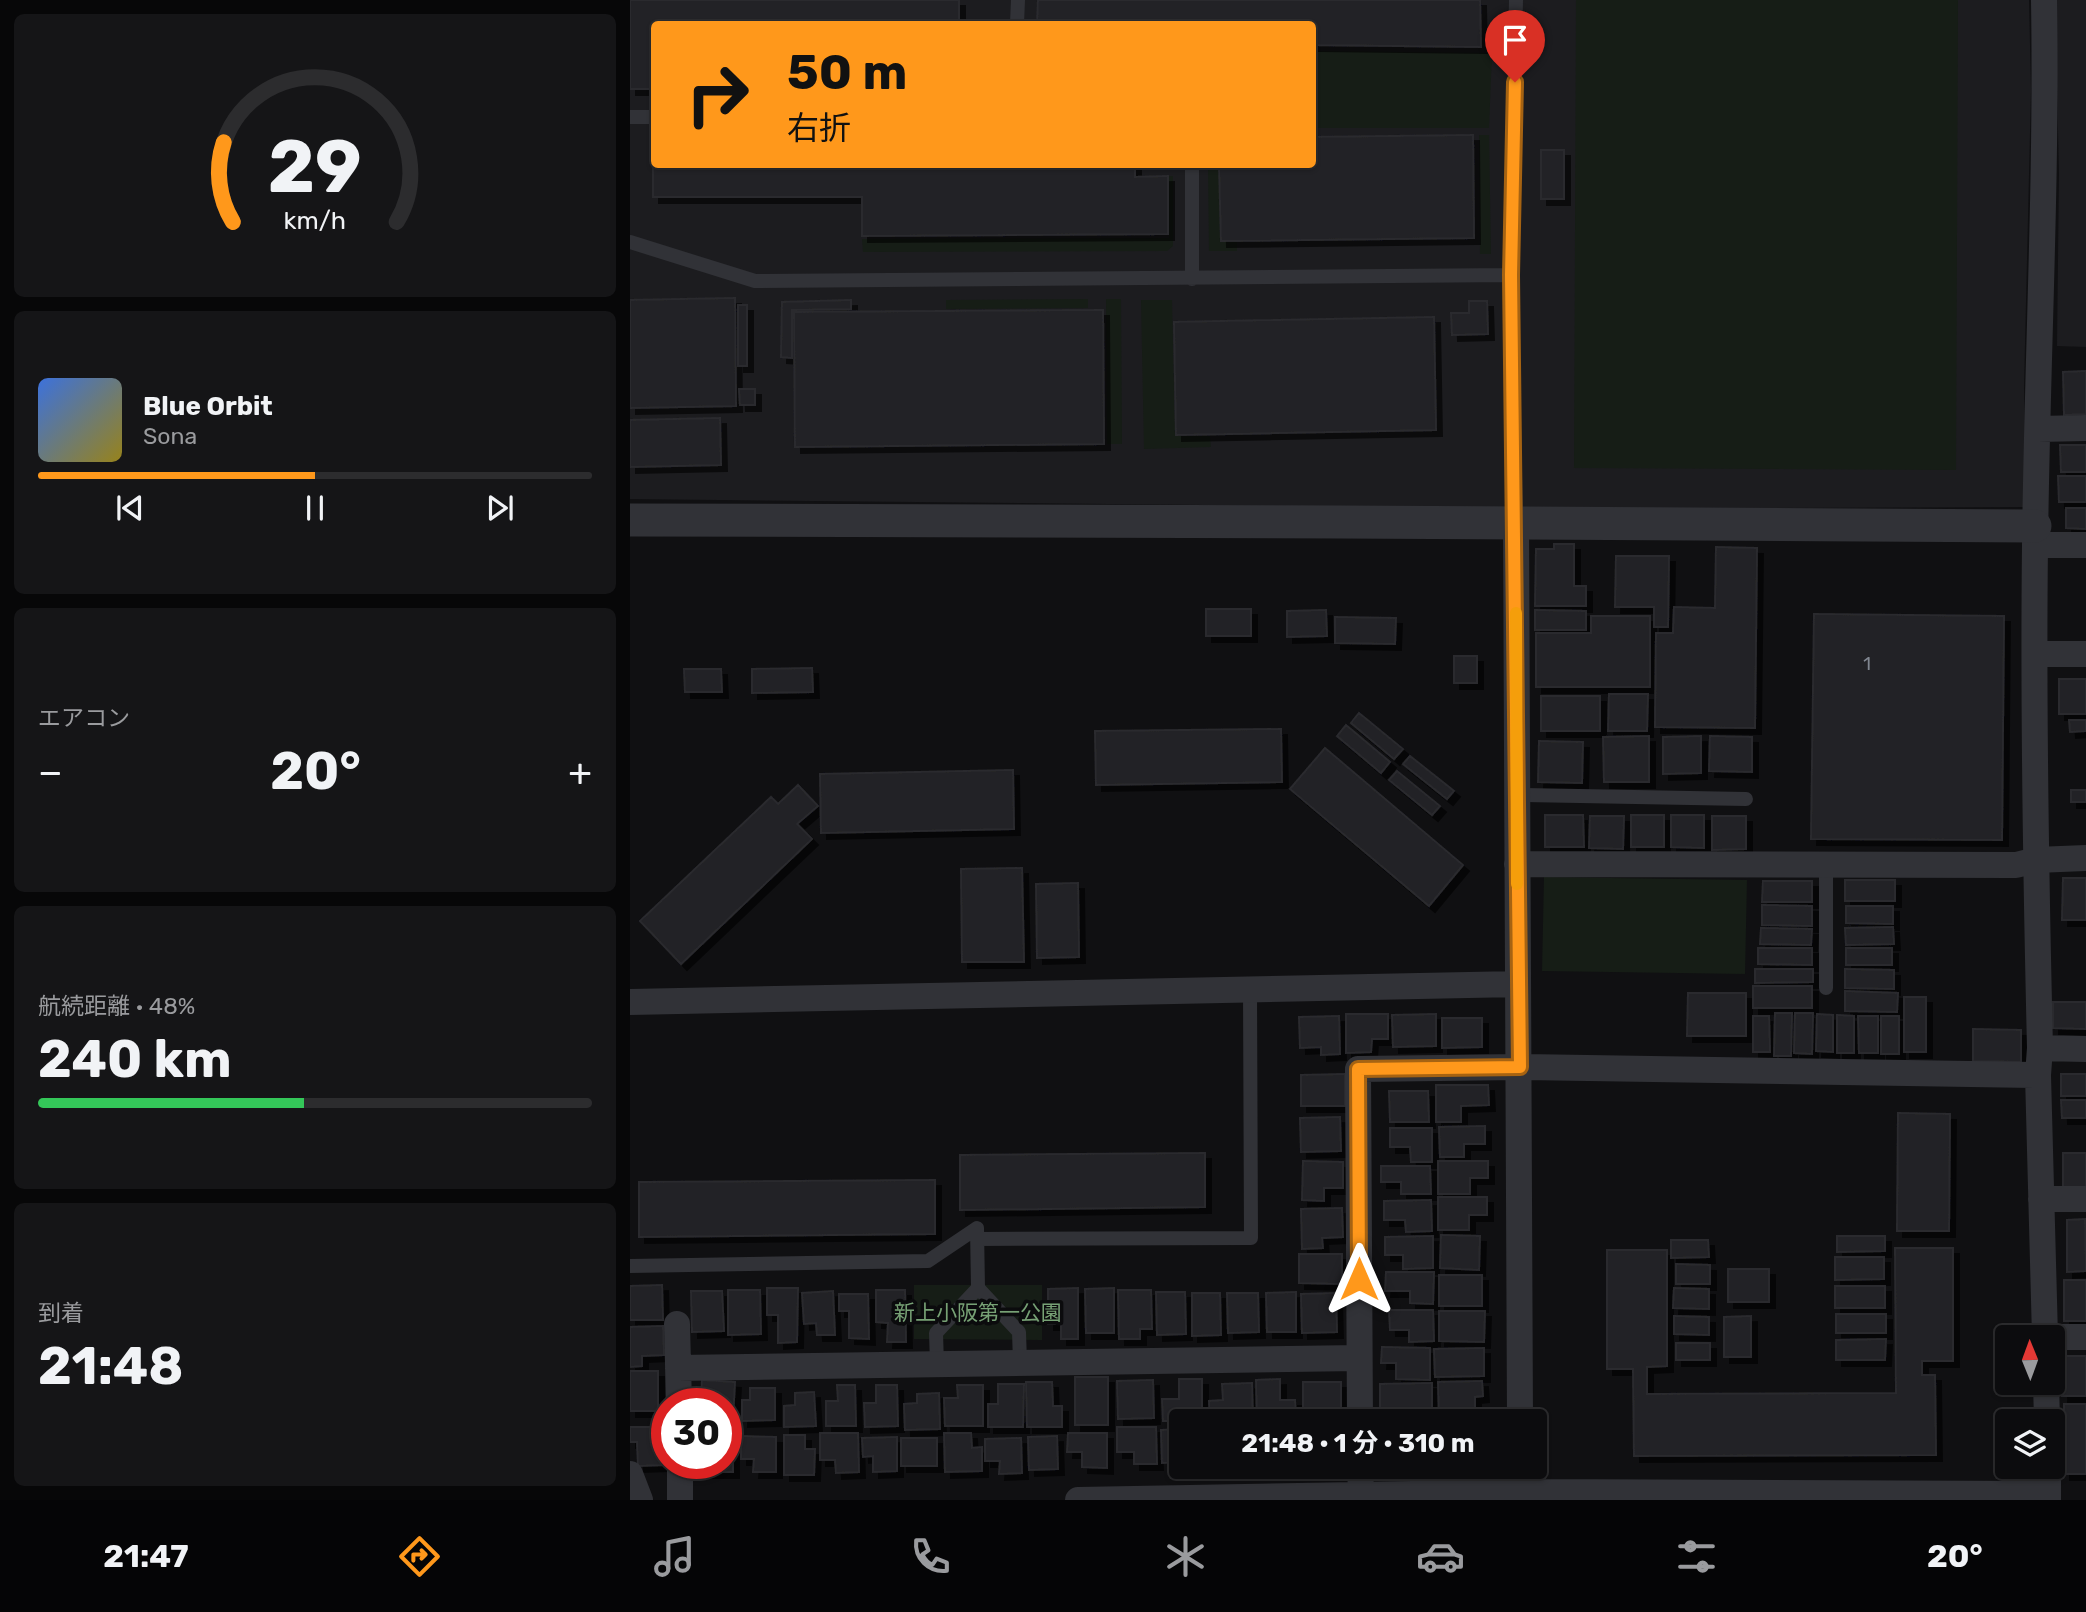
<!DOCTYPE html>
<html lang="ja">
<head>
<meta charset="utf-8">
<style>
  body { margin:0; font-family:Rubik,"Noto Sans JP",sans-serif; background:#151517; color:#f1f3f6; height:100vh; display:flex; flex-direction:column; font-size:26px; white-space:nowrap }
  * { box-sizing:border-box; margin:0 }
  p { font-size:23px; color:#9a9b9e }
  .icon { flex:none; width:38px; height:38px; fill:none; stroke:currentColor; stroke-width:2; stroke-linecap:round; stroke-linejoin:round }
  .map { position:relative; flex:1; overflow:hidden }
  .sheet { display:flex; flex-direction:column; gap:14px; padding:14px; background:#070708; width:630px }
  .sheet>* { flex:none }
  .banner { position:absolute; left:21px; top:21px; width:665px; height:147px; border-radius:7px; box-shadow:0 2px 5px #0004,0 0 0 2px #2c2c2e; background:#ff981b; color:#111; overflow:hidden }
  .needle { width:46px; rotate:359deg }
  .tools { position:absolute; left:1365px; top:1325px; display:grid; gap:14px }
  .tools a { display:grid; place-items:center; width:70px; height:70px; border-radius:7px; background:#0c0c0e; box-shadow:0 2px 5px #0004,0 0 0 2px #2c2c2e; font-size:35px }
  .speed { position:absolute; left:21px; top:1388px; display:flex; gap:14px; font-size:35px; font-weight:700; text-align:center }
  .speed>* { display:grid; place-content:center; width:91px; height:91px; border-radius:50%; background:#0c0c0e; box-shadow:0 2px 5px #0004,0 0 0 2px #2c2c2e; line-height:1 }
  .speed .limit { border:10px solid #d22; background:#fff; color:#111 }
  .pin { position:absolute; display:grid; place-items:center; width:60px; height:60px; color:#fff; margin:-72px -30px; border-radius:50% 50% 50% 0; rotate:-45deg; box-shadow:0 0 7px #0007 }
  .pin .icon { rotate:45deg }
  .me { position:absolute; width:77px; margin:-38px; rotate:0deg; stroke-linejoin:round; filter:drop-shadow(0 0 5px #0008) }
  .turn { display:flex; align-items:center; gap:24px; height:147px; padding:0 21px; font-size:32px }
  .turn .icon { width:91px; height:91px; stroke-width:2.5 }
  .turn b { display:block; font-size:49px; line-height:60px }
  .big { font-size:52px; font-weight:700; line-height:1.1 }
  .sheet .widget { flex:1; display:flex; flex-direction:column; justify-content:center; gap:10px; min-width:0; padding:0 24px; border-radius:10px; background:#151517 }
  .sheet .dial { align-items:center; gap:0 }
  .dial svg { height:182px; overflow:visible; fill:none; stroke:#2c2c2e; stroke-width:7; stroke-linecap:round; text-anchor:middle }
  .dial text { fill:#f1f3f6; stroke:none }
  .song { display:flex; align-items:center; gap:21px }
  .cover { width:84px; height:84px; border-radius:10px; background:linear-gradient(135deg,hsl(220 70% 55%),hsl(50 70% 35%)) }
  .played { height:7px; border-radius:4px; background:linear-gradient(90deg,#ff981b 50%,#2c2c2e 50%) }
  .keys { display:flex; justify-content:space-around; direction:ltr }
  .heat { display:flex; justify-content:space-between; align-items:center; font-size:38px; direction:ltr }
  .charge { height:10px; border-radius:5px; background:linear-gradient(90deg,#34c759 48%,#2c2c2e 0) }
  .trip { position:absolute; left:539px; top:1409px; width:378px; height:70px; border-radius:7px; background:#0c0c0e; box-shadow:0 2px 5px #0004,0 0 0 2px #2c2c2e; font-weight:700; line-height:70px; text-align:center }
  .menu { display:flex; height:112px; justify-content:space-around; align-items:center; background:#050506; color:#9a9b9e }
  .menu .icon { width:49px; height:49px }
  .menu .on { color:#ff981b }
  .menu b { font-size:32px; color:#f1f3f6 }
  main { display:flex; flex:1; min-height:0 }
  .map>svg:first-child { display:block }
</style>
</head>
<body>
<main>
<section class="sheet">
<div class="widget dial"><svg viewBox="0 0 100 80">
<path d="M14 69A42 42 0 1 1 86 69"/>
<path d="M14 69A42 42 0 0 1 10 34" stroke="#ff981b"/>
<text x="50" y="56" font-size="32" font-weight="700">29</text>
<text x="50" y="72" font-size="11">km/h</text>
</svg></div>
<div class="widget">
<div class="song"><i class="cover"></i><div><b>Blue Orbit</b><p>Sona</p></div></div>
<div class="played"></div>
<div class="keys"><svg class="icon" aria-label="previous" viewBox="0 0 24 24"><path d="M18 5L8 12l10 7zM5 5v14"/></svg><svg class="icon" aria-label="pause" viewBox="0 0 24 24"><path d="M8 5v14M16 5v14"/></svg><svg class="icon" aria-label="next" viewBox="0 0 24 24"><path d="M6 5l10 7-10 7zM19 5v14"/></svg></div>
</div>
<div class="widget"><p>エアコン</p>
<div class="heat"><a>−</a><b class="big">20°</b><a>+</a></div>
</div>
<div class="widget"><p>航続距離 · 48%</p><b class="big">240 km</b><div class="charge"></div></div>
<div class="widget"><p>到着</p><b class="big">21:48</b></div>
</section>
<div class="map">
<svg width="1456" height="1500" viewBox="0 0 1456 1500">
  <defs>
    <filter id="shadow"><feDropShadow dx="6" dy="6" stdDeviation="0" flood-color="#0009"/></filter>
  </defs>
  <rect width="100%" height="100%" fill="#101012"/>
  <path fill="#1c1c1f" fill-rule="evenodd" d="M0 0H1399L1401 90 1394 387 1396 507 944 509 0 499ZM24 24H682V164H24Z
    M1425 0H1456V347L1427 346 1429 173Z"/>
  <path fill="#161d16" d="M946 0H1328L1326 470 944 468Z
    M683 51 862 53 859 128H683Z
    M849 135H859L861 254H850Z
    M578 165H589L590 242H607V251H579Z
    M539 176H543V246L537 251 233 252 232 239 539 238Z
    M458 299V308L316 309V300Z
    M476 299H491L492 444H477Z
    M511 300H542L545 436H580L581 447 514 449Z
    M914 877 1117 880 1115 974 912 971Z
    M284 1285H412V1340L284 1339Z"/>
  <path fill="#232326" stroke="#2a2a2e" stroke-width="2" filter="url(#shadow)" d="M0 0H329V24H24V89H0Z
    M408 0H850L851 47 682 45V24H407Z
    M843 135 844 238 591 241 589 164H682V137Z
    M23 137 24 164H505V177L538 176V234L232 236V197H23Z
    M911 150H934V199H911Z
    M105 298 106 406 0 408V300Z
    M221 300V309L162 310V358L151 357 152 302Z
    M839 301H857L858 334 822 335 821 313H839Z
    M108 305H117V366H108Z
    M473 310 474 444 165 447 164 312Z
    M804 317 806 430 546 435 544 322Z
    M1456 371V414L1434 415 1433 372Z
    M109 389H125V405H110Z
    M90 418 91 465 0 467V420Z
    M1430 445H1456V472H1431Z
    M1428 476H1456V502H1429Z
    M1436 508H1456V529L1436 528Z
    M924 544H944V586H956V606H905L906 549H924Z
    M1086 547 1127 548 1125 728 1025 727 1026 633H1043L1044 607 1085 608Z
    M986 556H1039L1038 627H1024V607H985Z
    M576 609H621V636H576Z
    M696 610 697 636 657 637V611Z
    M905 610 956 611V630H905Z
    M1184 614 1374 616 1372 840 1181 839Z
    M961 616H1020V687H906V633H961Z
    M705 617 766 618 765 644 705 643Z
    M824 656H847V683H824Z
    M182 668 183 692 122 693V669Z
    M54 669H91L92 692H55Z
    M1429 679H1456V714H1429Z
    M979 694H1018L1017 731H978Z
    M911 696H970V731H911Z
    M729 713 773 749 764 759 721 723Z
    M1439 720H1456V731L1440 732Z
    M716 725 760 762 751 773 707 736Z
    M651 729 652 782 466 785 465 731Z
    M1019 736V782H974L973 737Z
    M1071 736V773L1033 774V737Z
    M1080 736 1122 737V772L1079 771Z
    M909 741 953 742 952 783 908 782Z
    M695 748 833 865 799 906 660 789Z
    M780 756 824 791 817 799 773 764Z
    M383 770 384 829 191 833 190 774Z
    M767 771 810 806 802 815 759 780Z
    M168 785 188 806 167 824 182 839 51 964 10 921 141 797 148 804Z
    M1441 790H1456V802H1441Z
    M915 815H953L954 847H915Z
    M1001 815H1034V847H1001Z
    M1041 815H1074V848L1041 847Z
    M960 816H994L993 849 959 848Z
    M1082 816H1116V849L1082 850Z
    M392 868 394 962H332L331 869Z
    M1433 878H1456V920H1432Z
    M1215 880H1265V901H1215Z
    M1133 881H1182V902H1132Z
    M448 883 449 957 407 958 406 884Z
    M1132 905 1182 906V926L1132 925Z
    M1216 906H1263V924L1216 923Z
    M1263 927 1264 944 1216 945 1215 928Z
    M1131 928 1182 929 1181 945 1130 944Z
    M1128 948H1182V965L1128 964Z
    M1216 948H1262V965H1216Z
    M1125 969H1183V982L1125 983Z
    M1215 969 1264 970V989L1215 988Z
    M1123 986H1182V1008H1123Z
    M1215 991 1268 993 1267 1012 1215 1011Z
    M1058 993H1116V1036H1057Z
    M1274 997H1296V1052H1274Z
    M1423 1002H1456V1029L1423 1028Z
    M1145 1013H1162L1161 1056H1144Z
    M1165 1013H1183L1182 1054 1164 1053Z
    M716 1014H758V1039H742L741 1052 716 1053Z
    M806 1014V1046L763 1047 762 1015Z
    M1187 1014 1203 1015V1052L1186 1051Z
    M1207 1015 1224 1016V1053H1207Z
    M709 1016 710 1054 691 1055V1047L670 1048 669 1017Z
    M1123 1016H1139L1140 1052H1123Z
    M1228 1016H1248V1053H1229Z
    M1251 1016H1269V1054H1251Z
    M812 1018H852V1047L812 1048Z
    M1343 1029 1391 1030V1062L1343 1061Z
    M715 1074V1106H671V1075Z
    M1431 1074H1456V1096H1431Z
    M806 1085H858L859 1105 831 1106V1122H806Z
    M759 1091H798L799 1122H760Z
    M1431 1100H1456V1118H1432Z
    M1268 1113 1320 1114 1319 1231H1267Z
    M710 1117 711 1151 671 1152 670 1118Z
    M855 1126V1144H834V1157H810L809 1127Z
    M760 1128H802V1162H781L780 1147H760Z
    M575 1153V1207L330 1210V1155Z
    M1433 1153H1456V1187H1433Z
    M673 1161 713 1162V1188H694V1201L672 1200Z
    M808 1161H858V1178H840V1194H808Z
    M751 1166H800L801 1194H771V1182H751Z
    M305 1180V1234L9 1237V1182Z
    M808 1197H857V1215H839V1230H808Z
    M801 1200 802 1231 776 1232 775 1220H754V1201Z
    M712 1208 713 1237 692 1238 693 1248 672 1249 671 1209Z
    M1455 1219 1456 1271 1437 1272V1220Z
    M811 1235 850 1236 849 1270 810 1268Z
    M803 1236V1268L773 1269V1255H755V1237Z
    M1207 1236H1255V1251L1207 1252Z
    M1041 1240H1078L1079 1257 1041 1258Z
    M1265 1248H1323V1361H1292V1375H1305L1306 1455 1004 1456 1003 1369H977V1250H1037V1366L1017 1367V1394L1266 1393Z
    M669 1254H712V1284L669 1283Z
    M1205 1257H1254V1279L1205 1280Z
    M1046 1264 1080 1265V1284H1046Z
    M1098 1269H1139V1302H1098Z
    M756 1272H804L803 1304 780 1303V1291H755Z
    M809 1275H852V1306H809Z
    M1434 1280H1456V1321H1434Z
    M32 1285 33 1320H0V1286Z
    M1205 1286H1255V1308H1205Z
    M137 1288H168L167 1342 148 1343V1315H137Z
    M448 1288V1339H431V1324H418V1289Z
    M484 1288V1333H456L455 1289Z
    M1044 1288 1079 1289V1309L1043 1308Z
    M98 1290H130L131 1334 98 1335Z
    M246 1290H275L276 1342H257L258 1323 246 1322Z
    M488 1290H521L522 1329H510V1339H489Z
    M61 1291H92L94 1331 62 1332Z
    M203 1291 205 1335H187L186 1323 174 1324 172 1293Z
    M526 1292H555L556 1334 527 1335Z
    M666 1292V1332H637L636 1293Z
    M562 1293H590L591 1335 562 1336Z
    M597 1293H628L629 1332 598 1333Z
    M706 1293 707 1332 672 1333 671 1294Z
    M209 1294H238L239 1339 219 1338V1311H209Z
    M759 1310H803L804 1341 779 1342V1330H760Z
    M809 1311H855L854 1342 809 1341Z
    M1206 1314H1256V1333H1206Z
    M1044 1316 1079 1317V1335L1044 1334Z
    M1121 1316V1357H1094V1317Z
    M33 1326 34 1355 12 1356V1366L0 1367V1327Z
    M1256 1339 1255 1360H1206V1340Z
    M1046 1343H1080V1360H1046Z
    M752 1347 800 1348V1380L766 1379V1363H751Z
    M854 1348V1376L805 1377 804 1349Z
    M1433 1356H1456V1396H1432Z
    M0 1371H28V1411H0Z
    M445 1377H478V1425H445Z
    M549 1379H572V1421H533L532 1399H549Z
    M650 1379V1400H665L666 1421H627L626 1380Z
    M72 1380 105 1382 103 1418H96V1404H71Z
    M523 1380 524 1418 488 1419 487 1381Z
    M852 1381 853 1396 845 1397V1416L809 1417 808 1382Z
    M396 1382H422L423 1406H432V1427H397Z
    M673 1382H711V1421H673Z
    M622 1383 623 1420 580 1421 579 1401 593 1400 592 1384Z
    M802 1383V1415H750V1384Z
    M368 1384H394L393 1427H358V1404H368Z
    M207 1385H225L226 1426H196V1401H208Z
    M246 1385H267L268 1426 235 1427 234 1403H246Z
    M327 1385H353V1426H315L314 1398H328Z
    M120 1388H145V1420L112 1421V1400H120Z
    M184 1392 186 1426 154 1427V1406L165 1405V1393Z
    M309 1393 310 1429 275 1430 274 1404 287 1403V1394Z
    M1434 1404H1456V1474H1434Z
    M0 1427H34V1465L8 1466 7 1442H0Z
    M487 1427H526L527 1464H504V1452H487Z
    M551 1429V1462L532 1463 531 1430Z
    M190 1433H228L229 1472 206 1473 205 1460H190Z
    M314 1433H341L342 1448 352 1447V1471L315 1472Z
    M438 1433H477V1468L452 1467V1452H437Z
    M154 1435H175V1449H185L184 1475H154Z
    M111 1436 146 1437V1472H123L124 1459H111Z
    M427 1436 428 1469 399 1470 398 1437Z
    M267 1437V1471L243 1472V1456L233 1457 232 1438Z
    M271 1438H307V1466H271Z
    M391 1438 392 1473 369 1474 370 1461H355V1439Z
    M96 1441H103V1472H67V1463H96Z"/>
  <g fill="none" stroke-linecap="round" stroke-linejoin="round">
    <path stroke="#313237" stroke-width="14" d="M387 24 388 0
      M0 117H24
      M0 242 125 281 881 275
      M562 279V164
      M886 524 881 275 886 0
      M887 795 1116 799
      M1196 864V988
      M347 1239 621 1238 620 990
      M0 1266 298 1261 347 1228 348 1288 389 1332 390 1362
      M307 1364 306 1333 348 1288"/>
    <path stroke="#313237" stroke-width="26" d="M1414 0C1417 182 1407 363 1405 545 1403 713 1406 880 1410 1048L1408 1075 1415 1337
      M1408 429 1456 428
      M886 525 890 1421
      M1405 545H1456
      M1406 654H1456
      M887 864 1386 865 1406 860 1456 858
      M0 1002 888 984
      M1410 1048 1456 1049
      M1411 1199H1456
      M47 1324 49 1404
      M1423 1337H1456
      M48 1368 729 1358
      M1416 1382 1417 1421
      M730 1421 728 1069 890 1067 1408 1075
      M50 1463V1500
      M730 1466 731 1494
      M890 1466 891 1492
      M1418 1466V1500
      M0 1474 10 1500
      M448 1500 903 1492 1418 1494"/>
    <path stroke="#313237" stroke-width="33" d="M0 520C468 518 937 525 1405 526"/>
  </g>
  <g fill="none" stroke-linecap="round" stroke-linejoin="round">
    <defs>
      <path id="route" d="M729 1279 728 1069 890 1067 881 275 885 82"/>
    </defs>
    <use href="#route" stroke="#a66312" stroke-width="18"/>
    <use href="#route" stroke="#ff981b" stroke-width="12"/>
    <path stroke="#f59e0b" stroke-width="12" d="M886 613 887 884"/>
  </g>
  <g text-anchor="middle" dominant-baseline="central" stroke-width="7" stroke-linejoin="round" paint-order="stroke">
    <g font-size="18" fill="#808690">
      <text x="1237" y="664">1</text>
    </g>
    <g font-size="21" fill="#77a175" stroke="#0b0b0d">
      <text x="348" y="1312">新上小阪第一公園</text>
    </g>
  </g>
</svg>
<div class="tools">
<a><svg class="needle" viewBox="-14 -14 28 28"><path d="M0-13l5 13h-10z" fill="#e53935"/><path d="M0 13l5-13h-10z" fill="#9a9b9e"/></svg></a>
<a><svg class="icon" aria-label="layers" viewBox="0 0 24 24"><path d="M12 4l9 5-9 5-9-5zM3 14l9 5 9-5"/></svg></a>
</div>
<div class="speed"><div class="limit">30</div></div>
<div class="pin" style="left:885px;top:82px;background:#d93025"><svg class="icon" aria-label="arrive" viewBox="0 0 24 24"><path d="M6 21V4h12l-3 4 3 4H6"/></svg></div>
<svg class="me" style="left:729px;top:1279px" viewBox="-20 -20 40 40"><path d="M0-17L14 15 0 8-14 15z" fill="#ff981b" stroke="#fff" stroke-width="4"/></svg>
<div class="trip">21:48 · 1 分 · 310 m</div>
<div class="banner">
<div class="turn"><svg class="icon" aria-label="right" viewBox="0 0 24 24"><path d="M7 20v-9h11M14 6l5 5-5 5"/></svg><div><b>50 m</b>右折</div></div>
</div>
</div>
</main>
<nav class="menu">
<b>21:47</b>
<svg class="icon on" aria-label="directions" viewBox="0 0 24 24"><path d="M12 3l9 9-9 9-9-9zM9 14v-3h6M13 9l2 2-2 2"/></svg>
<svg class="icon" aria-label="music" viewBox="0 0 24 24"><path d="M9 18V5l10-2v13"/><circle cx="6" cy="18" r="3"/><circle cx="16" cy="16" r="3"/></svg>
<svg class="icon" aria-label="phone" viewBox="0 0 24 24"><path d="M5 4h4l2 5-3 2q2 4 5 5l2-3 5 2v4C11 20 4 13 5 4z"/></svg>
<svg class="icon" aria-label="climate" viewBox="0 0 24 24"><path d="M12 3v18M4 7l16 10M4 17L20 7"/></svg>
<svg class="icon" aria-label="car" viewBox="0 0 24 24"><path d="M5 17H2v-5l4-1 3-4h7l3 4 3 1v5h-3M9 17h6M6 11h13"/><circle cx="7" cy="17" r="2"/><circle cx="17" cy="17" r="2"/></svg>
<svg class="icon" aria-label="filters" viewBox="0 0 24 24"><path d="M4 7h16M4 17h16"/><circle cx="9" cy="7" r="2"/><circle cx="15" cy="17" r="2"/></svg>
<b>20°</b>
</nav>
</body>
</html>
